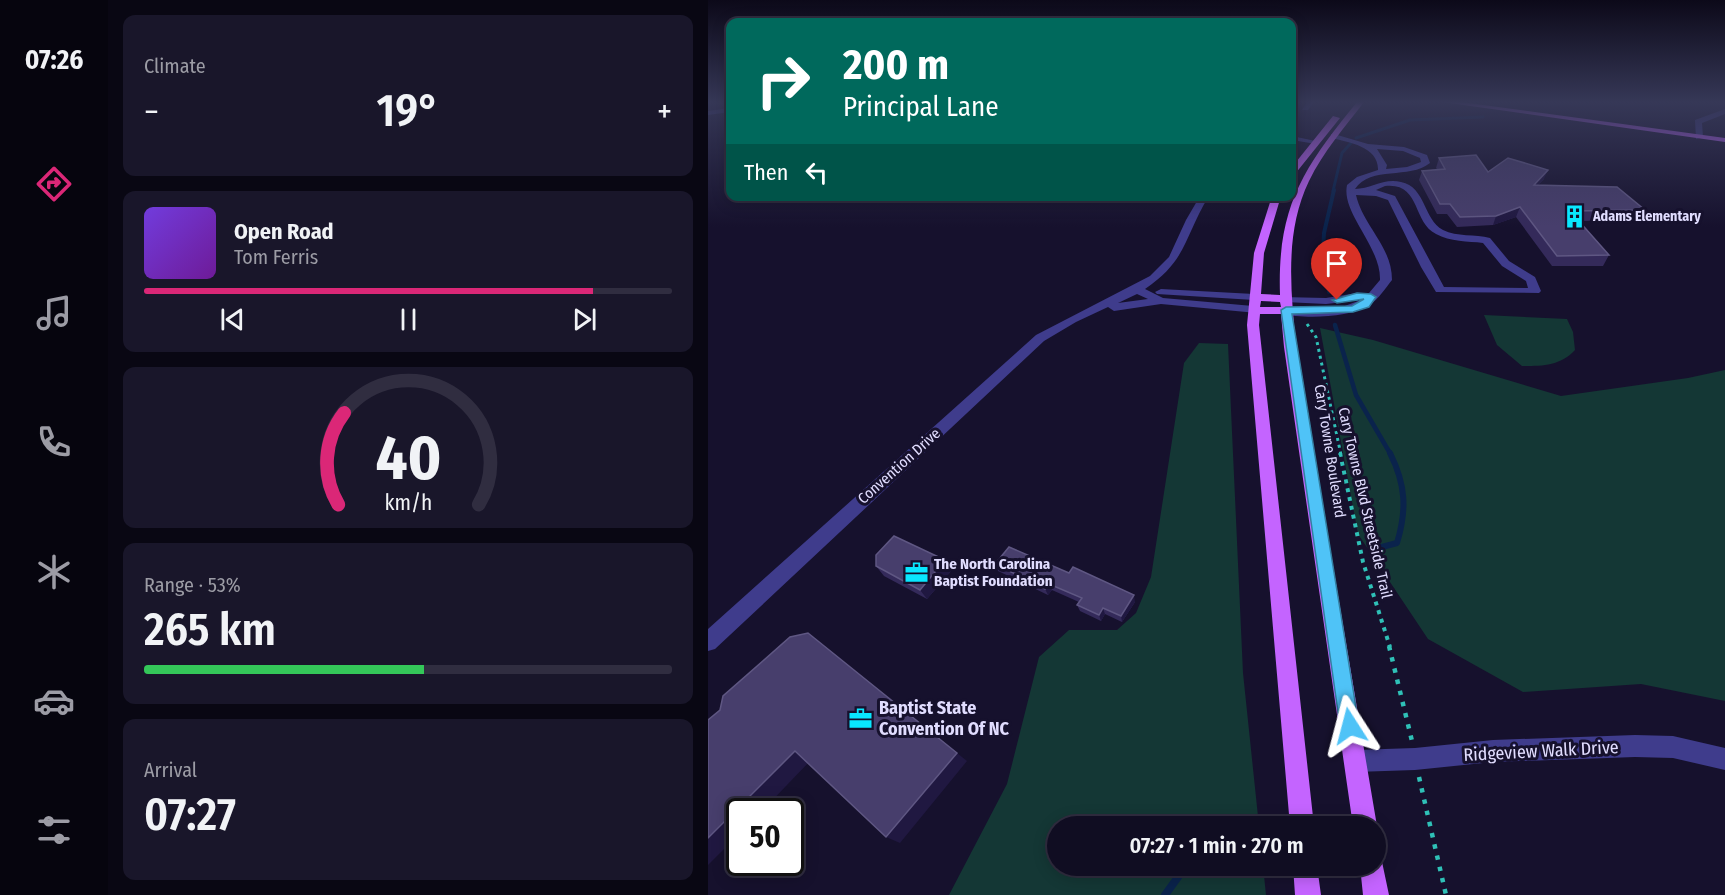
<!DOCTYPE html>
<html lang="en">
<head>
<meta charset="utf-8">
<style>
  body { margin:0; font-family:"Fira Sans Condensed",sans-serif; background:#19162a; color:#f1f3f6; height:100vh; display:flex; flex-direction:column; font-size:22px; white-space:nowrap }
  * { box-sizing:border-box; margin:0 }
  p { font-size:20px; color:#9c9ca5 }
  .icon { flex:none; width:33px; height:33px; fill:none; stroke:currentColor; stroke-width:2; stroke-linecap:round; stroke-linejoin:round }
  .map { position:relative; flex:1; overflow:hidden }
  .drawer { display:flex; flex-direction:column; gap:15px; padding:15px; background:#090713; width:600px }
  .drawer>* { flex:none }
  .top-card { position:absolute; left:18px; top:18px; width:570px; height:183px; border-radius:12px; box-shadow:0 3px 15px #0003,0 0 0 2px #302d40; background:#00695c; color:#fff; overflow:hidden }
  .speed { position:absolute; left:18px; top:798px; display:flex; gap:12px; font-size:30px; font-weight:700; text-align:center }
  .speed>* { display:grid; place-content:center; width:78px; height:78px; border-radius:50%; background:#100d22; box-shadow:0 3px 15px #0003,0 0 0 2px #302d40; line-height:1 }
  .speed .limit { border:3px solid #111; border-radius:9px; background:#fff; color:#111 }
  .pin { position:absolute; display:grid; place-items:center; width:51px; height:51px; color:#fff; margin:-62px -26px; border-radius:50% 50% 50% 0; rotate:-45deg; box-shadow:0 0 6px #0007 }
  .pin .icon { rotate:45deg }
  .me { position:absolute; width:66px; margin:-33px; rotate:351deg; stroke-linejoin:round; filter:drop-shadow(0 0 4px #0008) }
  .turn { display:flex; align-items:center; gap:21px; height:126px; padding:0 18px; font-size:27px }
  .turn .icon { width:78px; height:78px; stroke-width:2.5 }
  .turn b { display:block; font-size:42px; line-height:51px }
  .then { display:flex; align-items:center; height:57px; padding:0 18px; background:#0003; gap:12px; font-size:22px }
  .big { font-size:45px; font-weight:600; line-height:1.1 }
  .drawer .widget { flex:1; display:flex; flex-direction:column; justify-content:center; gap:9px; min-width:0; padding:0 21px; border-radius:12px; background:#19162a }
  .drawer .dial { align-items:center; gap:0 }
  .dial svg { height:156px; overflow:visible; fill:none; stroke:#302d40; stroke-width:7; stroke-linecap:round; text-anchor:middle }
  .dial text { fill:#f1f3f6; stroke:none }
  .song { display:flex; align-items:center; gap:18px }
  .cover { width:72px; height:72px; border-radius:9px; background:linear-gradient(135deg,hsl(260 70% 55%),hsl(280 70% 35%)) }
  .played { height:6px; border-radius:3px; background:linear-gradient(90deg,#db2777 85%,#302d40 85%) }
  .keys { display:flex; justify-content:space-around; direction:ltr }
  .heat { display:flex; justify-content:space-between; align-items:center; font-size:33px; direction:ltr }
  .charge { height:9px; border-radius:4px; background:linear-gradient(90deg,#34c759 53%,#302d40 0) }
  .trip { position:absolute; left:339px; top:816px; width:339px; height:60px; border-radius:30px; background:#100d22; box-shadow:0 3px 15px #0003,0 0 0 2px #302d40; font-weight:600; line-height:60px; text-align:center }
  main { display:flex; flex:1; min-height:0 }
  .dock { display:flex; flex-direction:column; width:108px; justify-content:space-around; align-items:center; background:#06050e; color:#9c9ca5 }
  .dock .icon { width:42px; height:42px }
  .dock .on { color:#db2777 }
  .dock b { font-size:27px; color:#f1f3f6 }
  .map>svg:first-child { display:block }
</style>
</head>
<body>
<main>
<nav class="dock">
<b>07:26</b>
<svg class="icon on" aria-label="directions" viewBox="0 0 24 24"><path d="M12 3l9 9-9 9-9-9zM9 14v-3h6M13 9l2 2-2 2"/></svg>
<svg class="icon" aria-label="music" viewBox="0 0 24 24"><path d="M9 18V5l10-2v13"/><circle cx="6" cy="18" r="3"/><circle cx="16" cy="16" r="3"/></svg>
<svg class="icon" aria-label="phone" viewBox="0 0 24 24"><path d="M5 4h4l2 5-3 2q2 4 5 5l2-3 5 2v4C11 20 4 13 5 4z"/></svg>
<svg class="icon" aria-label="climate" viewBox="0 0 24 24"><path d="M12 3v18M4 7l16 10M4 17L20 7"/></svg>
<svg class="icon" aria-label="car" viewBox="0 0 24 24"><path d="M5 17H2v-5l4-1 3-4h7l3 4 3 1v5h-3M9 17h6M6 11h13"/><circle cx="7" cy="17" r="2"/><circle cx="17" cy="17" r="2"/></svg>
<svg class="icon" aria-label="filters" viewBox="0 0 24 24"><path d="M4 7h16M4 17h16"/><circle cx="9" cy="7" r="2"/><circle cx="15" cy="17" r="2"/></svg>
</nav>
<section class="drawer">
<div class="widget"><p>Climate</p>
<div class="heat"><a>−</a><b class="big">19°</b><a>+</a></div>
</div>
<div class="widget">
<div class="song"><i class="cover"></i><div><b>Open Road</b><p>Tom Ferris</p></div></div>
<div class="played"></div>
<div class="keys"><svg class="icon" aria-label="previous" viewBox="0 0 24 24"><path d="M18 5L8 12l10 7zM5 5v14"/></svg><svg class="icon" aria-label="pause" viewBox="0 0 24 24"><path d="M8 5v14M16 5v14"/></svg><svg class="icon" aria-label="next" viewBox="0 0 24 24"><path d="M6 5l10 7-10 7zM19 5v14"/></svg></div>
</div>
<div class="widget dial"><svg viewBox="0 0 100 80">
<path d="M14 69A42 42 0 1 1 86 69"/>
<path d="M14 69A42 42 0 0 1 17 22" stroke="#db2777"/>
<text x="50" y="56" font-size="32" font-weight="700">40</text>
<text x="50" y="72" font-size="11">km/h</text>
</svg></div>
<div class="widget"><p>Range · 53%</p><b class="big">265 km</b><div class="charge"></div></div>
<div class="widget"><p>Arrival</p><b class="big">07:27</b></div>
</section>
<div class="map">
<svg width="1017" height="895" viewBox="0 0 1017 895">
  <rect width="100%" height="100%" fill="#16112d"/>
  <path fill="#143735" d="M776 315 859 319 865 332 867 350C852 366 835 366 814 366L789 345Z
    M612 328 665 340 853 396 980 378 1017 370V701L933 684 815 692 720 639 650 534Z
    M491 343 520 344 535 673 551 826H350V866H555L558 895H241L299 784 331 657 361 630H409L428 613 443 577 476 363Z"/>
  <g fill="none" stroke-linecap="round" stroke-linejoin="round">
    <path stroke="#0a234c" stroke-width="3" d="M648 138 702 120 775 117
      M625 191 634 153 643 143"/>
    <path stroke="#0a234c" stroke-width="4" d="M621 292 615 252 616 233 626 190"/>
    <path stroke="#0a234c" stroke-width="4.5" d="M627 325 648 395 683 455"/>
    <path stroke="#0a234c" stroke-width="6" d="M670 548 689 543C699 510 698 485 682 453"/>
    <path stroke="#0a234c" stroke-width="8" d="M457 895 478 866"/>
    <path stroke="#2fc1b7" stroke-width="3" stroke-dasharray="3 4" stroke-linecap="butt" d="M599 324 608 337 633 455"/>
    <path stroke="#2fc1b7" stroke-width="4" stroke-dasharray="4 5" stroke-linecap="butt" d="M632 453 655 562 682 647"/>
    <path stroke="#2fc1b7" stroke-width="4.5" stroke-dasharray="4.5 7" stroke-linecap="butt" d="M681 646 704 741
      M711 777 738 895"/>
    <path fill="#3f3c8c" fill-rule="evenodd" d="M599 102H606L600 110H594Z
      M22 108V112L0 115V111Z
      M1017 109V114L994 123 995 137 988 139 987 120Z
      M626 134 660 144 696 147 719 155 722 163C701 180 663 165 647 189 663 189 675 178 693 182 718 187 715 219 735 230 749 237 767 234 782 238L801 261 827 277 833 291 831 293 728 292 713 267 680 200 668 196 648 195C655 226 684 246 684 280 677 289 671 298 662 305 641 318 597 319 574 314V308L578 307H634L653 300 618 304 577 302 573 301V297L618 298 649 293H661L672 280C673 246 633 213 639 185L649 177 670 170C671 147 641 142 623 138V134ZM669 149 695 151 712 158 713 162 699 167 678 169 679 165ZM677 186C713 182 704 222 728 234 742 242 760 241 775 243L794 266 818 281 820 288 736 287 687 196 668 190Z
      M584 136 612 142 608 144 584 140Z
      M492 196H501C476 236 480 260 437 289L455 298 545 306 551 310 549 313 453 304 406 311 400 307 368 322 336 341 7 649 0 651V629L328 335 442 276 461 257 478 220ZM429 294 440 299 410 303Z
      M453 289 546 294 552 297 546 300 449 294 447 292Z
      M927 735 965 736 1017 748V770L965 758 927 757 785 762 707 770 647 772 639 769 636 761 639 753 647 750 707 748 785 740Z"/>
    <path fill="#c464ff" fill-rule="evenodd" d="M649 102H656C637 127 615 152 601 181 576 233 583 291 588 347L669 826 668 829V826H645L576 347 573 314H552L551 325 606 826H582L539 325 546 253 564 196H573L556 253 553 294 572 295C569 207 595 168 649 102ZM553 301 572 302 573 307H552Z
      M734 102H753L1017 138V142Z
      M625 116 632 118 587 174H584V167Z
      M668 855 673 857 681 895H655L652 866H668Z
      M585 866H609L613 895H587Z"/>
  </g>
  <path fill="#342a5a" d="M731 158 780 172 836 179 830 185 937 210 931 220 871 221 901 255 895 266H844L808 217 785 225 749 227 739 214H729L711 180 714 171 729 169 728 168Z
    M287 564 361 573 427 602 414 622 397 614 393 621 372 611 369 605 371 602 344 590 340 595 290 571Z
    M168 566 244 570 219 599 176 576Z"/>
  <path fill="#201841" d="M22 102V105L9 107 7 103Z
    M840 170 836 179 822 194 826 185Z
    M812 207 808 217 785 225 788 216Z
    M237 560 244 570 219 599 212 590Z
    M341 584 344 590 340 595 337 589Z
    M426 595 427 602 414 622 413 616Z
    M395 608 397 614 393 621 391 615Z
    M87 751 103 760 53 812H32V833L0 865V838Z
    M249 753 259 761 192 843 178 837Z"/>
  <path fill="#473e6c" stroke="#5f5783" stroke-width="1.5" d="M768 155 780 172 800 158 840 170 826 185 909 187 937 210 862 211 901 255 849 256 812 207 788 216 752 217 742 204H732L714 171 737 169 731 158Z
    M186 536 237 560 212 590 168 566V555Z
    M301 547 361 573 365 567 426 595 413 616 395 608 391 615 369 605 374 598 341 584 337 589 287 564Z
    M100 633 249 753 178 837 87 751 0 838V720L12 710 15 696 82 637Z"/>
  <linearGradient id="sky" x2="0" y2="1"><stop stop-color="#0c0919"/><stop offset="0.45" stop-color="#363857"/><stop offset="1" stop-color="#363857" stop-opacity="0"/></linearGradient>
  <rect width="1017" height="227" fill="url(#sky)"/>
  <path fill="#4fc3f7" stroke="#337fa1" stroke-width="1.5" d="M649 293 663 294 668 297 661 307 645 312 584 314 651 726 649 733 642 735 635 733 632 726 573 310 578 307 644 306 656 299 629 303 624 300Z"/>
  <defs>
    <symbol id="building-bare" viewBox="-9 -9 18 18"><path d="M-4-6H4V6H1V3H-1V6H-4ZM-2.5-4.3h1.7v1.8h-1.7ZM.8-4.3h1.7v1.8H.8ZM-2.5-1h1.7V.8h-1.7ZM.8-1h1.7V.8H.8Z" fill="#09e7ff" stroke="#16112d" stroke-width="2.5" paint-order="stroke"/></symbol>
    <symbol id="office-bare" viewBox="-9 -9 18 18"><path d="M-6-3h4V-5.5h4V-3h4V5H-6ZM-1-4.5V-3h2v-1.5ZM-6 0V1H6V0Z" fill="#09e7ff" stroke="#16112d" stroke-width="2.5" paint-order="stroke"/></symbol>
  </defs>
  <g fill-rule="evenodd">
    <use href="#building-bare" x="850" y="200" width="33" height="33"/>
    <use href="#office-bare" x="192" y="556" width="33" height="33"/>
    <use href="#office-bare" x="136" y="702" width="33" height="33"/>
  </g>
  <g text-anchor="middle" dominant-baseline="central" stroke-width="6" stroke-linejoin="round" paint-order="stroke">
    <g font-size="14" font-weight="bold" fill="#e1ddff" stroke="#16112d" text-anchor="start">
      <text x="885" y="216">Adams Elementary</text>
    </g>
    <g font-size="15" fill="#e1ddff" stroke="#16112d">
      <text transform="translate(622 451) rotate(81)">Cary Towne Boulevard</text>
      <text transform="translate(191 466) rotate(-42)">Convention Drive</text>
      <text transform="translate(657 503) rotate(77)">Cary Towne Blvd Streetside Trail</text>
    </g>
    <g font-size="15" font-weight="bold" fill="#e1ddff" stroke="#16112d" text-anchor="start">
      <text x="226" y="564">The North Carolina<tspan x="226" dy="17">Baptist Foundation</tspan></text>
    </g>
    <g font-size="18" font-weight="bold" fill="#e1ddff" stroke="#16112d" text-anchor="start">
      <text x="171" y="708">Baptist State<tspan x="171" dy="21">Convention Of NC</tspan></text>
    </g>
    <g font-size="18" fill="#e1ddff" stroke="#16112d">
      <text transform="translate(833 751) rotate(-3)">Ridgeview Walk Drive</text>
    </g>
  </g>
</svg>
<div class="speed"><div class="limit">50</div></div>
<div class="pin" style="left:629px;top:300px;background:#d93025"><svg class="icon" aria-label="arrive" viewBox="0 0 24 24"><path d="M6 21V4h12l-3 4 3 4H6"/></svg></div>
<svg class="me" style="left:642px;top:726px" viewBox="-20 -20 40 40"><path d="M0-17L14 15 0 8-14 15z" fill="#4fc3f7" stroke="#fff" stroke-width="4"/></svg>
<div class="trip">07:27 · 1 min · 270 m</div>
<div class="top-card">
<div class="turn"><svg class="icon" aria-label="right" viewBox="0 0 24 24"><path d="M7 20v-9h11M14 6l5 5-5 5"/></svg><div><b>200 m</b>Principal Lane</div></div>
<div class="then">Then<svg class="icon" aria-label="left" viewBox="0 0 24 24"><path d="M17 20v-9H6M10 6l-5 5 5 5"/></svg></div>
</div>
</div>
</main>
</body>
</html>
